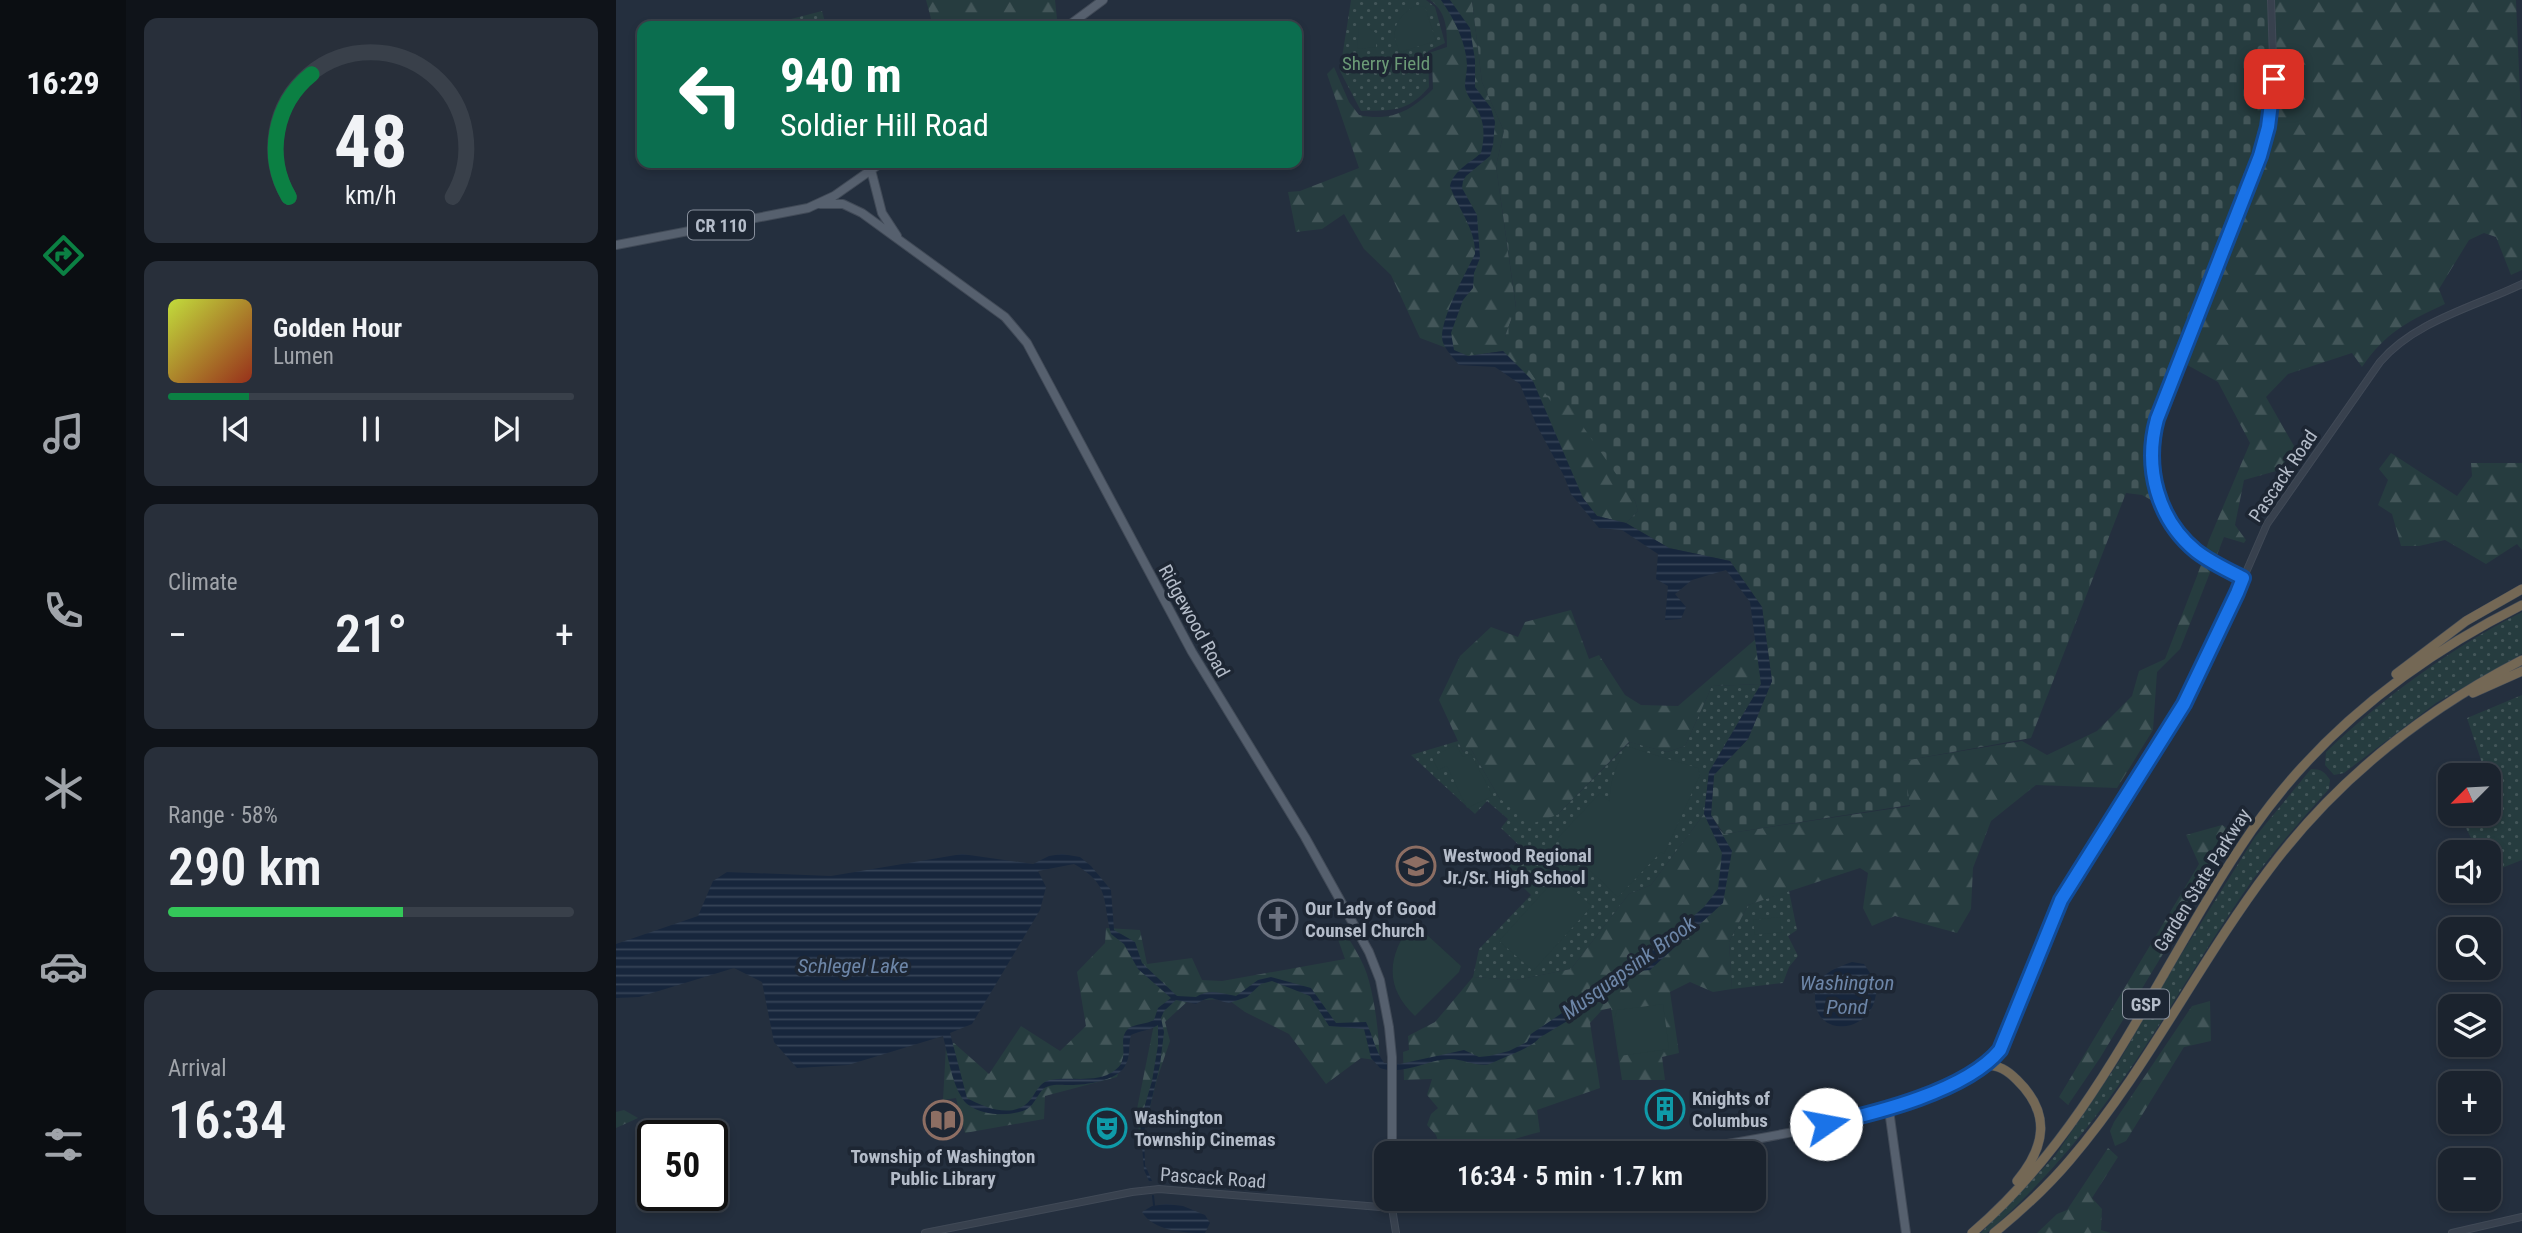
<!DOCTYPE html>
<html lang="en">
<head>
<meta charset="utf-8">
<style>
  body { margin:0; font-family:"Roboto Condensed",sans-serif; background:#282f3a; color:#f1f3f6; height:100vh; display:flex; flex-direction:column; font-size:26px; white-space:nowrap }
  * { box-sizing:border-box; margin:0 }
  p { font-size:23px; color:#a0a4aa }
  .icon { flex:none; width:38px; height:38px; fill:none; stroke:currentColor; stroke-width:2; stroke-linecap:round; stroke-linejoin:round }
  .map { position:relative; flex:1; overflow:hidden }
  .sheet { display:flex; flex-direction:column; gap:18px; padding:18px; background:#0f1319; width:490px }
  .sheet>* { flex:none }
  .hud { position:absolute; left:21px; top:21px; width:665px; height:147px; border-radius:14px; box-shadow:0 4px 10px #0003,0 0 0 2px #39404a; background:#0b6e4f; color:#fff; overflow:hidden }
  .needle { width:46px; rotate:246deg }
  .fabs { position:absolute; left:1822px; top:763px; display:grid; gap:14px }
  .fabs a { display:grid; place-items:center; width:63px; height:63px; border-radius:14px; background:#1b232e; box-shadow:0 4px 10px #0003,0 0 0 2px #39404a; font-size:35px }
  .speed { position:absolute; left:21px; top:1120px; display:flex; gap:14px; font-size:35px; font-weight:700; text-align:center }
  .speed>* { display:grid; place-content:center; width:91px; height:91px; border-radius:50%; background:#1b232e; box-shadow:0 4px 10px #0003,0 0 0 2px #39404a; line-height:1 }
  .speed .limit { border:4px solid #111; border-radius:10px; background:#fff; color:#111 }
  .pin { position:absolute; display:grid; place-items:center; width:60px; height:60px; color:#fff; margin:-30px; border-radius:14px; box-shadow:0 4px 10px #0006 }
  .me { position:absolute; width:77px; margin:-38px; rotate:78deg; stroke-linejoin:round; filter:drop-shadow(0 0 5px #0008) }
  .turn { display:flex; align-items:center; gap:24px; height:147px; padding:0 28px; font-size:32px }
  .turn .icon { width:91px; height:91px; stroke-width:2.5 }
  .turn b { display:block; font-size:49px; line-height:60px }
  .big { font-size:52px; font-weight:600; line-height:1.1 }
  .sheet .card { flex:1; display:flex; flex-direction:column; justify-content:center; gap:10px; min-width:0; padding:0 24px; border-radius:14px; background:#282f3a }
  .sheet .dial { align-items:center; gap:0 }
  .dial svg { height:182px; overflow:visible; fill:none; stroke:#39404a; stroke-width:7; stroke-linecap:round; text-anchor:middle }
  .dial text { fill:#f1f3f6; stroke:none }
  .song { display:flex; align-items:center; gap:21px }
  .cover { width:84px; height:84px; border-radius:10px; background:linear-gradient(135deg,hsl(70 70% 55%),hsl(10 70% 35%)) }
  .played { height:7px; border-radius:4px; background:linear-gradient(90deg,#0b8043 20%,#39404a 20%) }
  .keys { display:flex; justify-content:space-around; direction:ltr }
  .heat { display:flex; justify-content:space-between; align-items:center; font-size:38px; direction:ltr }
  .charge { height:10px; border-radius:5px; background:linear-gradient(90deg,#34c759 58%,#39404a 0) }
  .trip { position:absolute; left:758px; top:1141px; width:392px; height:70px; border-radius:14px; background:#1b232e; box-shadow:0 4px 10px #0003,0 0 0 2px #39404a; font-weight:600; line-height:70px; text-align:center }
  main { display:flex; flex:1; min-height:0 }
  .tab-bar { display:flex; flex-direction:column; width:126px; justify-content:space-around; align-items:center; background:#0b0e12; color:#a0a4aa }
  .tab-bar .icon { width:49px; height:49px }
  .tab-bar .active { color:#0b8043 }
  .tab-bar b { font-size:32px; color:#f1f3f6 }
  .map>svg:first-child { display:block }
</style>
</head>
<body>
<main>
<nav class="tab-bar">
<b>16:29</b>
<svg class="icon active" aria-label="directions" viewBox="0 0 24 24"><path d="M12 3l9 9-9 9-9-9zM9 14v-3h6M13 9l2 2-2 2"/></svg>
<svg class="icon" aria-label="music" viewBox="0 0 24 24"><path d="M9 18V5l10-2v13"/><circle cx="6" cy="18" r="3"/><circle cx="16" cy="16" r="3"/></svg>
<svg class="icon" aria-label="phone" viewBox="0 0 24 24"><path d="M5 4h4l2 5-3 2q2 4 5 5l2-3 5 2v4C11 20 4 13 5 4z"/></svg>
<svg class="icon" aria-label="climate" viewBox="0 0 24 24"><path d="M12 3v18M4 7l16 10M4 17L20 7"/></svg>
<svg class="icon" aria-label="car" viewBox="0 0 24 24"><path d="M5 17H2v-5l4-1 3-4h7l3 4 3 1v5h-3M9 17h6M6 11h13"/><circle cx="7" cy="17" r="2"/><circle cx="17" cy="17" r="2"/></svg>
<svg class="icon" aria-label="filters" viewBox="0 0 24 24"><path d="M4 7h16M4 17h16"/><circle cx="9" cy="7" r="2"/><circle cx="15" cy="17" r="2"/></svg>
</nav>
<section class="sheet">
<div class="card dial"><svg viewBox="0 0 100 80">
<path d="M14 69A42 42 0 1 1 86 69"/>
<path d="M14 69A42 42 0 0 1 24 15" stroke="#0b8043"/>
<text x="50" y="56" font-size="32" font-weight="700">48</text>
<text x="50" y="72" font-size="11">km/h</text>
</svg></div>
<div class="card">
<div class="song"><i class="cover"></i><div><b>Golden Hour</b><p>Lumen</p></div></div>
<div class="played"></div>
<div class="keys"><svg class="icon" aria-label="previous" viewBox="0 0 24 24"><path d="M18 5L8 12l10 7zM5 5v14"/></svg><svg class="icon" aria-label="pause" viewBox="0 0 24 24"><path d="M8 5v14M16 5v14"/></svg><svg class="icon" aria-label="next" viewBox="0 0 24 24"><path d="M6 5l10 7-10 7zM19 5v14"/></svg></div>
</div>
<div class="card"><p>Climate</p>
<div class="heat"><a>−</a><b class="big">21°</b><a>+</a></div>
</div>
<div class="card"><p>Range · 58%</p><b class="big">290 km</b><div class="charge"></div></div>
<div class="card"><p>Arrival</p><b class="big">16:34</b></div>
</section>
<div class="map">
<svg width="1906" height="1233" viewBox="0 0 1906 1233">
  <defs>
    <pattern id="grass-dots" width="8" height="8" patternUnits="userSpaceOnUse" patternTransform="scale(1.75)"><rect width="8" height="8" fill="#263c3f"/><path d="M2 2h.1M6 6h.1" fill="none" stroke="#435659" stroke-width="1.8" stroke-linecap="round"/></pattern>
    <pattern id="forest-firs" width="22" height="20" patternUnits="userSpaceOnUse" patternTransform="scale(1.75)"><rect width="22" height="20" fill="#263c3f"/><path d="M5 1l3.5 6h-7zM16 11l3.5 6h-7z" fill="#435659"/></pattern>
    <pattern id="cemetery-stones" width="16" height="16" patternUnits="userSpaceOnUse" patternTransform="scale(1.75)"><rect width="16" height="16" fill="#263c3f"/><path d="M2 7V4a2 2 0 0 1 4 0v3zM10 15v-3a2 2 0 0 1 4 0v3z" fill="#435659"/></pattern>
    <pattern id="water-rules" width="6" height="5" patternUnits="userSpaceOnUse" patternTransform="scale(1.75)"><rect width="6" height="5" fill="#17263c"/><path d="M0 2.5h6" fill="none" stroke="#364457"/></pattern>
  </defs>
  <rect width="100%" height="100%" fill="#242f3e"/>
  <path fill="url(#grass-dots)" d="M735 0H810L819 7 829 43 812 51 813 87C791 113 776 110 745 111L724 71Z
    M206 11 210 26H153L152 25Z
    M1906 612V654L1820 703 1728 773 1718 775 1709 765 1710 752C1769 696 1834 649 1906 612Z
    M1145 684 1093 772 1088 814 1035 885 1013 894 955 969 900 980 857 977 863 949 915 895 890 870 908 850 885 828 892 819 871 801 859 814 795 755 842 741 847 752 855 749 884 799 941 815 1014 742 1051 752 1069 746 1096 686Z
    M1906 695V860L1873 873 1872 852H1862L1849 826 1881 811 1873 784 1872 775H1870L1851 718Z
    M1695 769C1705 769 1709 772 1714 780L1713 789C1687 818 1661 847 1638 878 1586 951 1543 1032 1489 1104 1454 1151 1415 1194 1371 1233H1365L1439 1156 1504 1060 1553 974 1639 837Z
    M1173 891 1181 930 1172 936 1182 956 1173 967 1167 983 1116 989 1113 942 1132 905Z"/>
  <path fill="url(#forest-firs)" d="M310 0H439L441 19 431 26H317Z
    M814 0H856L866 82 888 131 880 166 900 308 889 336 960 405 1019 501 1022 511 1010 523 981 516 967 498 887 351 852 356 804 338 775 275 748 249 728 214 706 229 680 232 672 192 684 191 743 168 711 74 718 67 733 102 743 115C775 122 795 111 817 89L816 61 803 65 801 57 831 47C831 27 830 12 814 0Z
    M1655 0H1900L1906 140V270L1895 275 1880 237 1868 233 1853 240 1823 289 1829 304C1792 321 1769 333 1746 367L1736 353 1672 374 1650 397 1678 446 1671 468 1628 480 1619 525 1630 540 1628 543 1608 537 1564 649 1541 672 1537 730 1501 788 1420 785 1375 821 1357 868 1355 909 1341 933 1279 916 1256 926 1247 908 1252 873 1244 868 1132 905 1113 942 1116 989 1097 992 1074 982 1054 992 1063 1053 1046 1057 1049 1080H1006L995 1008 986 1010 974 1023 984 1088 921 1110 924 1132C892 1140 858 1153 826 1153L820 1135 811 1125 815 1114 822 1108 811 1095 816 1079 788 1080 787 1052 793 1050 792 1036 819 1022 857 977 900 980 955 969 1013 894 1035 885 1088 814 1108 834 1294 806 1286 761 1406 741 1431 755 1481 731 1516 696 1523 671 1549 659 1581 576 1593 540 1634 443 1602 382 1564 361Z
    M1775 453 1841 496 1856 476 1855 463H1906V550L1901 544 1870 564 1829 540 1803 546H1785L1776 514 1762 505 1772 480 1763 469Z
    M955 610 973 659 983 655 1009 695 1025 705 1062 706 1141 638 1145 684 1096 686 1069 746 1051 752 1013 742 941 815 918 823 884 799 855 749 847 752 823 700 844 656 875 627 902 637 909 622Z
    M1606 825 1620 833 1484 1058 1452 1105 1443 1097 1583 864 1570 835Z
    M725 926C735 943 748 961 753 981 760 1007 763 1037 764 1064L759 1060 745 1058 710 1084 673 1034 629 1012 614 1001 603 999 572 1001 549 1022 554 1041 541 1079 524 1148 521 1109 538 1024 515 1032 501 1077 429 1096 428 1119 349 1133 340 1098 327 1100 330 1046 338 1043 373 1074 405 1026 444 1051 470 1026 461 972 489 943 490 928 524 930 531 964 576 958 586 980 606 981 729 959 718 928Z
    M1594 1001 1595 1041 1568 1047 1510 1141 1499 1146 1494 1131 1498 1122 1576 1006Z
    M8 1110 22 1118 0 1128V1112Z
    M1492 1148 1502 1157 1476 1198 1486 1209 1485 1230 1495 1233H1421L1441 1214 1451 1210Z"/>
  <path fill="url(#cemetery-stones)" d="M856 0H1655L1658 50 1652 127 1541 419 1536 444 1546 506 1526 495 1510 493 1415 738 1287 761 1294 805 1108 834 1095 815 1098 775 1132 739 1156 681 1146 607 1114 561 1053 548 1010 523 1022 511 1019 501 963 421 960 406 936 403 889 336 900 307 880 166 888 131 866 82Z"/>
  <path fill="#263c3f" d="M799 6 809 7 820 41 784 52C773 33 780 16 799 6Z
    M743 28H753L760 33V47L741 49Z
    M840 745 847 757 855 754 877 796 851 808 831 766 822 770 816 757Z
    M1010 746 1082 768 1084 775 1048 854 1045 852 1002 897 941 839 984 793 994 802C993 781 1001 765 1010 746Z
    M942 876 976 906 917 971 883 941Z
    M1164 917 1166 932 1139 935 1137 920Z
    M797 922 845 966 843 972 799 1016C767 986 772 954 797 922Z
    M1047 1004 1053 1049 1003 1056 998 1020 1001 1010Z"/>
  <path fill="url(#water-rules)" fill-rule="evenodd" d="M825 0H834L854 28 859 60V87L875 108 879 122 877 145 874 156 850 176 847 181 846 188 861 215 864 258 858 273 857 288 847 300 835 333 838 350 852 356 887 351 917 381 967 498 981 516 1010 523 1053 548 1114 561 1146 607 1156 681 1132 739 1098 775 1095 815 1116 851 1107 903 1034 970 1022 971 973 1008 923 1038C916 1048 888 1057 876 1063 864 1069 846 1058 833 1059 810 1060 787 1076 764 1068L755 1058 748 1029 713 1026 694 996 656 981 645 984 631 997 613 1003C595 999 597 994 580 1004L560 1000 548 1011 545 1018 548 1032 544 1065 528 1132 529 1165 536 1181H533L528 1170 524 1122 536 1081 542 1045V1025C533 1031 525 1030 515 1035 512 1045 515 1056 509 1066 501 1081 470 1085 454 1085 448 1085 439 1084 433 1086 422 1089 421 1103 411 1109 394 1118 357 1116 346 1098 335 1081 332 1055 327 1036L232 1065 181 1068 158 1042 146 982 118 968 23 997 0 998V944L82 916 97 881 111 872 215 876 346 854 417 864 433 856 446 854 464 857 475 866 495 890 498 930 519 942 526 963 561 996 580 997C592 988 606 993 620 996L642 980 655 977 695 988 720 1023 750 1022C757 1036 759 1050 768 1063L784 1064 848 1050 863 1057 873 1056 893 1051 911 1042 915 1034 1020 963 1058 933 1088 907 1102 889 1106 853 1088 814 1093 772 1145 684 1134 602 1110 570 1076 580 1059 594 1070 607 1065 619 1049 620 1052 586 1040 579 1042 554 1006 530 983 528 955 494 948 476 920 424 904 384 879 367 843 365C837 357 826 347 826 337 826 316 849 274 859 254 860 229 842 209 834 186 838 170 854 163 865 153 869 136 869 120 859 106 855 100 850 94 849 86 849 79 851 72 851 65 850 41 838 19 825 0ZM458 864C495 885 486 900 495 934L508 944 522 969 555 998 542 1008 538 1020C531 1024 519 1024 513 1028 499 1040 517 1058 498 1071 480 1084 454 1076 434 1080 423 1083 421 1091 415 1099 399 1120 369 1108 351 1098L334 1033 356 1024 424 910 430 887 422 871Z
    M1236 962 1248 964C1252 970 1257 977 1259 983 1262 988 1260 994 1259 999 1251 1034 1198 1038 1199 996 1200 975 1217 969 1236 962Z
    M550 1204 567 1206 589 1215 594 1223 589 1233C569 1233 537 1231 526 1212L536 1206Z"/>
  <g fill="none" stroke-linecap="round" stroke-linejoin="round">
    <path stroke="#17263c" stroke-width="2" d="M537 1196 538 1205"/>
    <defs>
      <path id="minor" d="M1627 578C1611 570 1594 562 1580 551 1541 518 1529 468 1541 419L1649 142 1658 87 1655 0
        M1370 1064 1384 1050 1391 1036 1445 900 1568 704 1621 593 1651 524 1764 362C1799 321 1858 307 1906 284
        M309 1233 516 1192 543 1189 776 1208 780 1233
        M1836 1233 1906 1217"/>
      <path id="major" d="M452 26 487 0
        M255 170 266 213 281 236
        M204 204H227L246 213 389 317 411 343 576 652 689 837 753 952 764 980 773 1027 776 1057V1153
        M0 245 192 208 218 196 265 163
        M1273 1110 1290 1233
        M1060 1153C1156 1135 1287 1121 1368 1065
        M776 1199V1208L844 1199"/>
      <path id="highway" d="M1780 674 1850 621 1906 589
        M1857 693 1906 671
        M1368 1065C1383 1065 1391 1070 1401 1080 1435 1113 1430 1146 1401 1181
        M1356 1233C1482 1126 1544 963 1636 830 1704 732 1800 658 1906 605
        M1378 1233C1405 1211 1432 1186 1454 1160 1530 1071 1582 964 1652 871 1719 781 1807 711 1906 660"/>
    </defs>
    <use href="#minor" stroke="#414a57" stroke-width="8"/>
    <use href="#major" stroke="#414a57" stroke-width="10"/>
    <use href="#highway" stroke="#434c59" stroke-width="10"/>
    <use href="#minor" stroke="#38414e" stroke-width="6"/>
    <use href="#major" stroke="#56606e" stroke-width="8"/>
    <use href="#highway" stroke="#746855" stroke-width="9"/>
  </g>
  <g fill="none" stroke-linecap="round" stroke-linejoin="round">
    <defs>
      <path id="route" d="M1210 1124C1260 1113 1350 1091 1384 1050L1445 900 1568 704 1621 593 1627 578C1611 570 1594 562 1580 551 1541 519 1528 467 1541 419L1644 156 1652 127 1658 79"/>
    </defs>
    <use href="#route" stroke="#114b97" stroke-width="18"/>
    <use href="#route" stroke="#1a73e8" stroke-width="12"/>
  </g>
  <defs>
    <symbol id="school-ring" viewBox="-11 -11 22 22"><circle r="9.5" fill="#1d2633" stroke="#8d6e63" stroke-width="1.5"/><path d="M0-5L7-2L0 1L-7-2ZM-4 1L0 2.5L4 1V4Q0 6-4 4Z" fill="#8d6e63"/></symbol>
    <symbol id="church-ring" viewBox="-11 -11 22 22"><circle r="9.5" fill="#1d2633" stroke="#6b7280" stroke-width="1.5"/><path d="M-1.2-6h2.4v3.5h3.3v2.4h-3.3V6h-2.4V-.1h-3.3v-2.4h3.3Z" fill="#6b7280"/></symbol>
    <symbol id="building-ring" viewBox="-11 -11 22 22"><circle r="9.5" fill="#1d2633" stroke="#0f9aa8" stroke-width="1.5"/><path d="M-4-6H4V6H1V3H-1V6H-4ZM-2.5-4.3h1.7v1.8h-1.7ZM.8-4.3h1.7v1.8H.8ZM-2.5-1h1.7V.8h-1.7ZM.8-1h1.7V.8H.8Z" fill="#0f9aa8"/></symbol>
    <symbol id="library-ring" viewBox="-11 -11 22 22"><circle r="9.5" fill="#1d2633" stroke="#8d6e63" stroke-width="1.5"/><path d="M-6-4Q-3-5.5-.7-3.5V5Q-3 3-6 4ZM6-4Q3-5.5 .7-3.5V5Q3 3 6 4Z" fill="#8d6e63"/></symbol>
    <symbol id="theatre-ring" viewBox="-11 -11 22 22"><circle r="9.5" fill="#1d2633" stroke="#0f9aa8" stroke-width="1.5"/><path d="M-5-5.5Q0-4 5-5.5V0Q5 5 0 6Q-5 5-5 0ZM-3.3-2.5H-1v1.5H-3.3ZM1-2.5H3.3v1.5H1ZM-2.8 1Q0 5.5 2.8 1Z" fill="#0f9aa8"/></symbol>
  </defs>
  <g fill-rule="evenodd">
    <use href="#school-ring" x="778" y="844" width="44" height="44"/>
    <use href="#church-ring" x="640" y="897" width="44" height="44"/>
    <use href="#building-ring" x="1027" y="1087" width="44" height="44"/>
    <use href="#library-ring" x="305" y="1098" width="44" height="44"/>
    <use href="#theatre-ring" x="469" y="1106" width="44" height="44"/>
  </g>
  <g text-anchor="middle" dominant-baseline="central" stroke-width="7" stroke-linejoin="round" paint-order="stroke">
    <g fill="#1d2633" stroke="#878f9c" stroke-width="2">
      <rect x="72" y="210.5" width="66" height="29" rx="5"/>
      <rect x="1507" y="989.5" width="46" height="29" rx="5"/>
    </g>
    <g font-size="18" font-weight="bold" fill="#b4bcc9">
      <text x="105" y="225">CR 110</text>
      <text x="1530" y="1004">GSP</text>
    </g>
    <g font-size="19" fill="#6b9a76" stroke="#1d2633">
      <text x="770" y="63">Sherry Field</text>
    </g>
    <g font-size="19" fill="#b4bcc9" stroke="#1d2633">
      <text transform="translate(1667 476) rotate(-56)">Pascack Road</text>
      <text transform="translate(578 621) rotate(61)">Ridgewood Road</text>
      <text transform="translate(1586 880) rotate(-58)">Garden State Parkway</text>
      <text transform="translate(597 1178) rotate(4)">Pascack Road</text>
    </g>
    <g font-size="19" font-weight="bold" fill="#b4bcc9" stroke="#1d2633" text-anchor="start">
      <text x="827" y="855">Westwood Regional<tspan x="827" dy="22">Jr./Sr. High School</tspan></text>
      <text x="689" y="908">Our Lady of Good<tspan x="689" dy="22">Counsel Church</tspan></text>
      <text x="1076" y="1098">Knights of<tspan x="1076" dy="22">Columbus</tspan></text>
      <text x="518" y="1117">Washington<tspan x="518" dy="22">Township Cinemas</tspan></text>
      <text x="327" y="1156" text-anchor="middle">Township of Washington<tspan x="327" dy="22">Public Library</tspan></text>
    </g>
    <g font-size="21" font-style="italic" fill="#6d86a8" stroke="#1d2633">
      <text x="237" y="966">Schlegel Lake</text>
      <text transform="translate(1013 968) rotate(-36)">Musquapsink Brook</text>
      <text x="1231" y="983">Washington<tspan x="1231" dy="24">Pond</tspan></text>
    </g>
  </g>
</svg>
<div class="fabs">
<a><svg class="needle" viewBox="-14 -14 28 28"><path d="M0-13l5 13h-10z" fill="#e53935"/><path d="M0 13l5-13h-10z" fill="#a0a4aa"/></svg></a>
<a><svg class="icon" aria-label="sound" viewBox="0 0 24 24"><path d="M4 9h4l5-4v14l-5-4H4zM17 9q2 3 0 6"/></svg></a>
<a><svg class="icon" aria-label="search" viewBox="0 0 24 24"><circle cx="10" cy="10" r="6"/><path d="M15 15l6 6"/></svg></a>
<a><svg class="icon" aria-label="layers" viewBox="0 0 24 24"><path d="M12 4l9 5-9 5-9-5zM3 14l9 5 9-5"/></svg></a>
<a>+</a>
<a>−</a>
</div>
<div class="speed"><div class="limit">50</div></div>
<div class="pin" style="left:1658px;top:79px;background:#d93025"><svg class="icon" aria-label="arrive" viewBox="0 0 24 24"><path d="M6 21V4h12l-3 4 3 4H6"/></svg></div>
<svg class="me" style="left:1210px;top:1124px" viewBox="-20 -20 40 40"><circle r="19" fill="#fff"/><path d="M0-13L10 11 0 6-10 11z" fill="#1a73e8"/></svg>
<div class="trip">16:34 · 5 min · 1.7 km</div>
<div class="hud">
<div class="turn"><svg class="icon" aria-label="left" viewBox="0 0 24 24"><path d="M17 20v-9H6M10 6l-5 5 5 5"/></svg><div><b>940 m</b>Soldier Hill Road</div></div>
</div>
</div>
</main>
</body>
</html>
